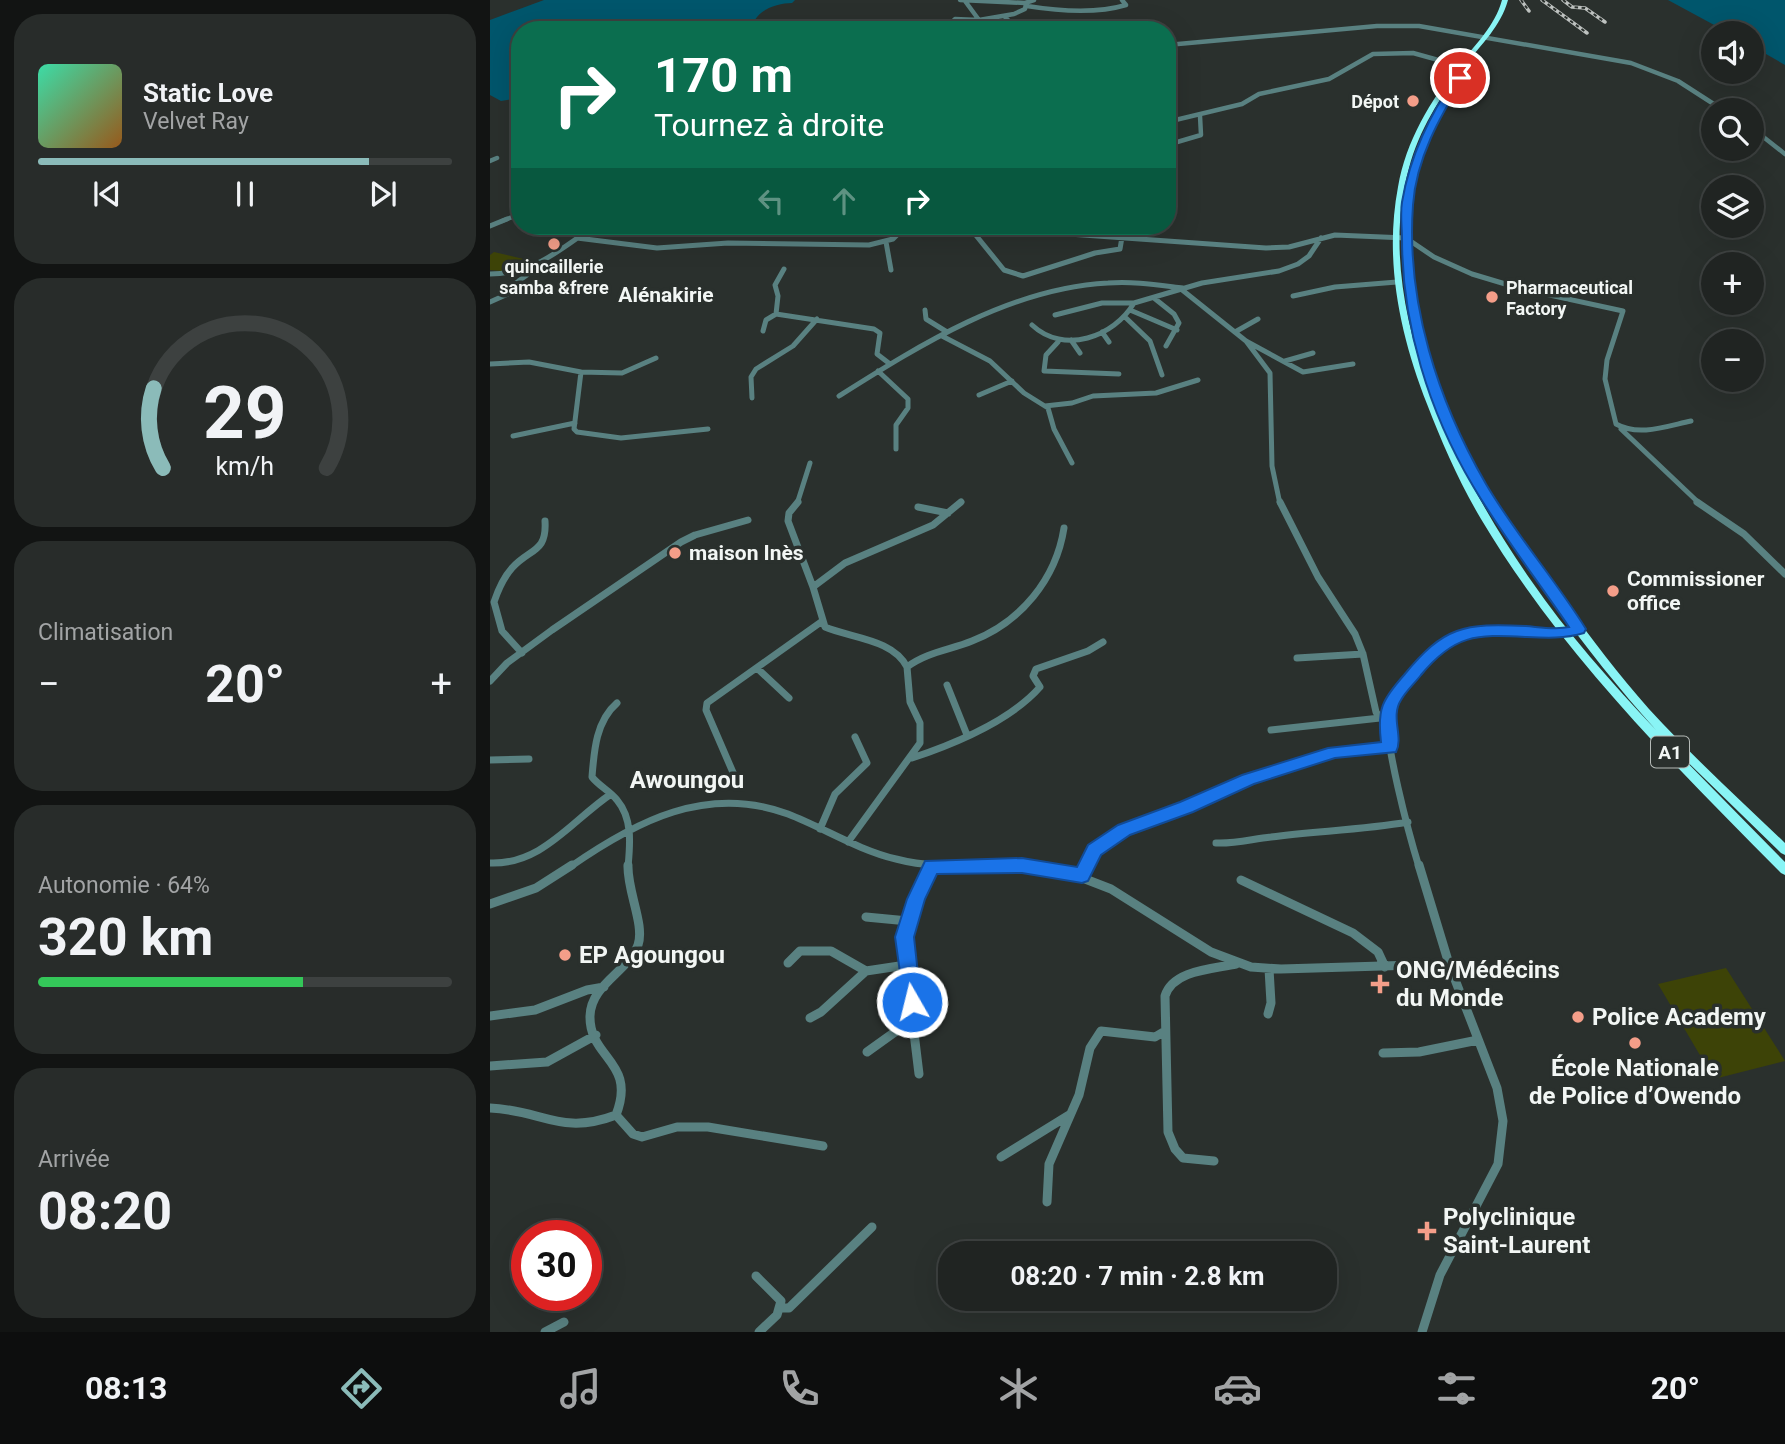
<!DOCTYPE html>
<html lang="fr">
<head>
<meta charset="utf-8">
<style>
  body { margin:0; font-family:Roboto,sans-serif; background:#282c2a; color:#f1f3f6; height:100vh; display:flex; flex-direction:column; font-size:26px; white-space:nowrap }
  * { box-sizing:border-box; margin:0 }
  p { font-size:23px; color:#a2a4a5 }
  .icon { flex:none; width:38px; height:38px; fill:none; stroke:currentColor; stroke-width:2; stroke-linecap:round; stroke-linejoin:round }
  .map { position:relative; flex:1; overflow:hidden }
  .drawer { display:flex; flex-direction:column; gap:14px; padding:14px; background:#121413; width:490px }
  .drawer>* { flex:none }
  .hud { position:absolute; left:21px; top:21px; width:665px; height:214px; border-radius:28px; box-shadow:0 7px 28px #0002,0 0 0 2px #3d4140; background:#0b6e4f; color:#fff; overflow:hidden }
  .controls { position:absolute; left:1211px; top:21px; display:grid; gap:14px }
  .controls a { display:grid; place-items:center; width:63px; height:63px; border-radius:50%; background:#202422; box-shadow:0 7px 28px #0002,0 0 0 2px #3d4140; font-size:35px }
  .speed { position:absolute; left:21px; top:1220px; display:flex; gap:14px; font-size:35px; font-weight:700; text-align:center }
  .speed>* { display:grid; place-content:center; width:91px; height:91px; border-radius:50%; background:#202422; box-shadow:0 7px 28px #0002,0 0 0 2px #3d4140; line-height:1 }
  .speed .limit { border:10px solid #d22; background:#fff; color:#111 }
  .pin { position:absolute; display:grid; place-items:center; width:60px; height:60px; color:#fff; margin:-30px; border:4px solid #fff; border-radius:50%; box-shadow:0 2px 7px #0007 }
  .me { position:absolute; width:77px; margin:-38px; rotate:352deg; stroke-linejoin:round; filter:drop-shadow(0 0 5px #0008) }
  .turn { display:flex; align-items:center; gap:24px; height:147px; padding:0 28px; font-size:32px }
  .turn .icon { width:91px; height:91px; stroke-width:2.5 }
  .turn b { display:block; font-size:49px; line-height:60px }
  .lanes { display:flex; align-items:center; height:66px; padding:0 28px; background:#0003; justify-content:center; gap:35px; direction:ltr }
  .lanes .off { opacity:.35 }
  .big { font-size:52px; font-weight:700; line-height:1.1 }
  .drawer .tile { flex:1; display:flex; flex-direction:column; justify-content:center; gap:10px; min-width:0; padding:0 24px; border-radius:28px; background:#282c2a }
  .drawer .dial { align-items:center; gap:0 }
  .dial svg { height:182px; overflow:visible; fill:none; stroke:#3d4140; stroke-width:7; stroke-linecap:round; text-anchor:middle }
  .dial text { fill:#f1f3f6; stroke:none }
  .song { display:flex; align-items:center; gap:21px }
  .cover { width:84px; height:84px; border-radius:10px; background:linear-gradient(135deg,hsl(160 70% 55%),hsl(30 70% 35%)) }
  .played { height:7px; border-radius:4px; background:linear-gradient(90deg,#8bbbb9 80%,#3d4140 80%) }
  .keys { display:flex; justify-content:space-around; direction:ltr }
  .heat { display:flex; justify-content:space-between; align-items:center; font-size:38px; direction:ltr }
  .charge { height:10px; border-radius:5px; background:linear-gradient(90deg,#34c759 64%,#3d4140 0) }
  .trip { position:absolute; left:448px; top:1241px; width:399px; height:70px; border-radius:28px; background:#202422; box-shadow:0 7px 28px #0002,0 0 0 2px #3d4140; font-weight:700; line-height:70px; text-align:center }
  .tabs { display:flex; height:112px; justify-content:space-around; align-items:center; background:#0d0e0e; color:#a2a4a5 }
  .tabs .icon { width:49px; height:49px }
  .tabs .selected { color:#8bbbb9 }
  .tabs b { font-size:32px; color:#f1f3f6 }
  main { display:flex; flex:1; min-height:0 }
  .map>svg:first-child { display:block }
</style>
</head>
<body>
<main>
<section class="drawer">
<div class="tile">
<div class="song"><i class="cover"></i><div><b>Static Love</b><p>Velvet Ray</p></div></div>
<div class="played"></div>
<div class="keys"><svg class="icon" aria-label="previous" viewBox="0 0 24 24"><path d="M18 5L8 12l10 7zM5 5v14"/></svg><svg class="icon" aria-label="pause" viewBox="0 0 24 24"><path d="M8 5v14M16 5v14"/></svg><svg class="icon" aria-label="next" viewBox="0 0 24 24"><path d="M6 5l10 7-10 7zM19 5v14"/></svg></div>
</div>
<div class="tile dial"><svg viewBox="0 0 100 80">
<path d="M14 69A42 42 0 1 1 86 69"/>
<path d="M14 69A42 42 0 0 1 10 34" stroke="#8bbbb9"/>
<text x="50" y="56" font-size="32" font-weight="700">29</text>
<text x="50" y="72" font-size="11">km/h</text>
</svg></div>
<div class="tile"><p>Climatisation</p>
<div class="heat"><a>−</a><b class="big">20°</b><a>+</a></div>
</div>
<div class="tile"><p>Autonomie · 64%</p><b class="big">320 km</b><div class="charge"></div></div>
<div class="tile"><p>Arrivée</p><b class="big">08:20</b></div>
</section>
<div class="map">
<svg width="1295" height="1332" viewBox="0 0 1295 1332">
  <rect width="100%" height="100%" fill="#2a302d"/>
  <path fill="#3d4307" d="M4 252 46 262 22 272 0 270V255Z
    M1236 968 1295 1061 1224 1079 1168 984Z"/>
  <path fill="#00566c" d="M54 0H305L302 3C287 3 262 11 263 30H30V98L11 101 0 95V20Z
    M1178 0H1295V65L1262 46V33H1239Z"/>
  <g fill="none" stroke-linecap="round" stroke-linejoin="round">
    <path stroke="#598181" stroke-width="4.5" d="M470 0 535 3 544 0
      M475 1 489 20 524 14 535 9 536 3
      M537 6C568 11 606 14 636 5L632 0
      M514 16 525 27 538 28
      M461 23 465 19 489 20
      M482 30 489 20
      M677 45 887 26H929L1141 63 1188 81 1233 110
      M677 122 752 104 769 94 839 79 883 54 923 53 977 68
      M1262 128 1295 154
      M677 145 711 135 710 116
      M0 161 7 158
      M12 221 30 214"/>
    <path stroke="#598181" stroke-width="5" d="M0 226 17 219
      M360 226 469 227
      M467 226 776 248 799 247 845 235 916 238 944 257 982 274 1032 289 1133 311 1117 360 1115 379 1126 424C1149 437 1177 426 1201 421
      M480 228 514 270 533 276 605 253 630 249 632 237
      M87 238 167 248 238 243 379 245 403 239 414 228
      M396 242 401 270
      M0 274C42 274 71 250 104 226
      M691 289 756 341 813 372 863 364
      M803 296 845 287 907 282
      M664 298 684 314 689 323 676 346
      M0 302 22 292 20 287 37 275V271
      M435 310 436 319 457 332
      M640 310 687 330
      M286 314 384 329 390 333 387 354 400 364
      M565 315 612 303H644L712 283 789 271 808 264 819 256 831 238
      M635 317 660 341 672 375
      M542 325C574 355 624 337 644 303
      M273 331 276 320 286 314 288 296 285 285 294 269
      M612 332 619 342
      M745 332 768 319
      M452 336 500 361 534 393 558 408 564 429 582 463
      M581 340 590 353
      M756 341 780 373 782 466 790 504
      M568 342 556 355 554 371 629 374
      M795 361 823 353
      M0 364 39 362 91 372 84 429 87 432 131 438 218 429
      M388 371 418 399V408L406 425V449
      M91 372 132 373 166 358
      M489 395 522 381
      M349 396C430 345 520 288 618 283 643 281 668 285 693 288
      M262 398 261 377 266 369 303 346 327 319
      M555 406 582 403 603 396 666 393 708 380
      M1131 429 1210 504
      M23 436 85 423
      M307 504 320 463
      M469 504 471 502"/>
    <path stroke="#598181" stroke-width="7" d="M308 502 299 513 298 521 323 587
      M790 502 828 577 865 634 873 654 886 712 890 718H897
      M1207 502 1254 534 1295 574
      M428 507 458 513
      M32 653 12 631 4 602C8 590 14 577 22 568 40 548 57 553 55 521
      M807 658 873 654
      M417 667C403 639 361 638 335 627L323 587 355 563 443 525 471 502
      M268 669 299 698
      M0 681 17 663 62 630 191 542 205 535 258 520
      M457 685 477 735
      M127 703C106 721 104 751 102 777 109 786 120 791 127 800 143 819 140 845 138 867
      M781 730 890 718
      M422 758C464 744 521 720 550 687L543 676 546 669 598 651 613 642
      M0 760 39 759
      M248 784 216 710 217 703 331 622
      M330 829 345 794 377 763 365 737
      M358 842 430 743V723L420 702 417 667C437 652 460 650 482 641 531 622 566 579 574 528
      M726 843C745 844 762 839 781 837 826 831 872 830 918 822
      M0 863C52 865 81 821 121 794
      M80 867C146 821 217 784 298 814 334 828 368 850 406 859 451 871 498 863 544 867
      M596 867 605 851 628 835 770 777 845 754 900 748
      M929 867C920 838 892 735 898 710 902 692 920 676 933 663 951 644 970 631 997 629 1028 627 1059 638 1088 629"/>
    <path stroke="#598181" stroke-width="9" d="M440 865 534 866 577 872 621 889 721 952 761 967 791 969 959 964
      M929 865 959 964 1007 1088 1013 1121 1008 1164 950 1275 932 1332
      M592 876 597 865
      M751 880 863 933 888 952 895 967
      M0 904 46 888 82 865
      M376 917 418 921 441 866
      M418 921 415 959 429 1074
      M298 963 310 951H341L376 971
      M778 1014 781 1003 779 969
      M0 1016 45 1010 97 990 114 987
      M320 1018 331 1012 376 971 416 965
      M377 1052 423 1019
      M893 1053 929 1052 988 1040
      M0 1066 57 1062 106 1035
      M0 1108C52 1110 71 1136 126 1115 147 1061 99 1059 100 1016 101 984 138 972 148 945 155 925 137 891 138 865
      M126 1115 143 1134 152 1137 187 1127H218L333 1146
      M511 1157 579 1115
      M724 1161 693 1158 685 1149 678 1132 675 996C683 970 723 969 746 964
      M557 1202 559 1164 589 1095 600 1048 611 1031 665 1037 675 1031
      M266 1276 291 1301 287 1315 269 1332
      M291 1308H299L382 1227
      M55 1332 74 1322"/>
    <path fill="#89f4f5" fill-rule="evenodd" d="M1012 0H1018C1011 26 991 45 974 66 950 97 929 130 919 168 881 303 964 470 1040 579 1077 633 1121 682 1166 730 1129 689 1095 646 1063 602 993 505 928 399 915 278 912 250 911 221 915 193 921 157 938 122 957 91L959 90 962 92C945 123 929 155 923 190 917 219 919 250 923 279 937 400 1003 505 1074 601 1101 638 1129 675 1159 709 1202 756 1249 799 1295 843V855L1291 853 1174 739 1295 862V875L1291 873C1182 763 1071 653 991 519 969 482 952 443 937 404 910 335 894 261 908 187 916 141 940 101 969 65 985 45 1005 26 1012 0Z
      M995 69 997 70V72L970 80 967 78Z"/>
    <defs>
      <path id="rail" d="M1031 0 1039 11
        M1052 0 1097 33
        M1073 0 1082 7 1095 8 1115 22"/>
    </defs>
    <use href="#rail" stroke="#bdc1bf" stroke-width="3.5"/>
    <use href="#rail" stroke="#2a302d" stroke-width="2" stroke-dasharray="3.5" stroke-linecap="butt"/>
  </g>
  <path fill="#1a73e8" stroke="#114b97" stroke-width="2" d="M970 75 974 78C950 116 926 159 923 205 916 303 948 401 996 484 1026 535 1065 579 1096 629L1094 633C1074 639 1056 638 1035 637 986 634 964 635 931 675 925 683 916 691 911 700 900 717 914 737 906 752L845 758 764 784 703 812 640 835 611 855 598 881 592 883 532 873 447 874 435 899 424 937 431 1002 429 1008 422 1010 415 1008 405 937 417 899 435 861 532 858 587 867 598 845 628 825 690 802 752 775 838 748 891 742C887 709 892 700 914 675 954 626 974 623 1036 626 1049 627 1065 630 1079 627 1047 580 1012 535 983 486 939 412 912 325 912 239 912 227 910 214 912 202 920 155 940 115 966 76Z"/>
  <g fill="#f49e89" stroke="#2a302d" stroke-width="2.5">
    <circle cx="923" cy="101" r="7"/>
    <circle cx="64" cy="244" r="7"/>
    <circle cx="1002" cy="297" r="7"/>
    <circle cx="185" cy="553" r="7"/>
    <circle cx="1123" cy="591" r="7"/>
    <circle cx="75" cy="955" r="7"/>
    <path d="M886.5 973.5h7v7h7v7h-7v7h-7v-7h-7v-7h7z"/>
    <circle cx="1088" cy="1017" r="7"/>
    <circle cx="1145" cy="1043" r="7"/>
    <path d="M933.5 1220.5h7v7h7v7h-7v7h-7v-7h-7v-7h7z"/>
  </g>
  <g text-anchor="middle" dominant-baseline="central" stroke-width="7" stroke-linejoin="round" paint-order="stroke">
    <g font-size="18" font-weight="bold" fill="#f2f6f4" stroke="#2a302d" text-anchor="end">
      <text x="909" y="101">Dépot</text>
      <text x="64" y="266" text-anchor="middle">quincaillerie<tspan x="64" dy="21">samba &amp;frere</tspan></text>
      <text x="1016" y="287" text-anchor="start">Pharmaceutical<tspan x="1016" dy="21">Factory</tspan></text>
    </g>
    <rect fill="#2a302d" stroke="#b6bbb8" stroke-width="2" x="1161" y="736.5" width="38" height="31" rx="5"/>
    <g font-size="19" font-weight="bold" fill="#f2f6f4">
      <text x="1180" y="752">A1</text>
    </g>
    <g font-size="21" font-weight="bold" fill="#f2f6f4" stroke="#2a302d">
      <text x="176" y="295">Alénakirie</text>
    </g>
    <g font-size="21" font-weight="bold" fill="#f2f6f4" stroke="#2a302d" text-anchor="start">
      <text x="199" y="553">maison Inès</text>
      <text x="1137" y="579">Commissioner<tspan x="1137" dy="24">office</tspan></text>
    </g>
    <g font-size="24" font-weight="bold" fill="#f2f6f4" stroke="#2a302d">
      <text x="197" y="780">Awoungou</text>
    </g>
    <g font-size="24" font-weight="bold" fill="#f2f6f4" stroke="#2a302d" text-anchor="start">
      <text x="89" y="955">EP Agoungou</text>
      <text x="906" y="970">ONG/Médécins<tspan x="906" dy="28">du Monde</tspan></text>
      <text x="1102" y="1017">Police Academy</text>
      <text x="1145" y="1068" text-anchor="middle">École Nationale<tspan x="1145" dy="28">de Police d’Owendo</tspan></text>
      <text x="953" y="1217">Polyclinique<tspan x="953" dy="28">Saint-Laurent</tspan></text>
    </g>
  </g>
</svg>
<div class="controls">
<a><svg class="icon" aria-label="sound" viewBox="0 0 24 24"><path d="M4 9h4l5-4v14l-5-4H4zM17 9q2 3 0 6"/></svg></a>
<a><svg class="icon" aria-label="search" viewBox="0 0 24 24"><circle cx="10" cy="10" r="6"/><path d="M15 15l6 6"/></svg></a>
<a><svg class="icon" aria-label="layers" viewBox="0 0 24 24"><path d="M12 4l9 5-9 5-9-5zM3 14l9 5 9-5"/></svg></a>
<a>+</a>
<a>−</a>
</div>
<div class="speed"><div class="limit">30</div></div>
<div class="pin" style="left:970px;top:78px;background:#d93025"><svg class="icon" aria-label="arrive" viewBox="0 0 24 24"><path d="M6 21V4h12l-3 4 3 4H6"/></svg></div>
<svg class="me" style="left:422px;top:1002px" viewBox="-20 -20 40 40"><circle r="17" fill="#1a73e8" stroke="#fff" stroke-width="3"/><path d="M0-11L8 9 0 5-8 9z" fill="#fff"/></svg>
<div class="trip">08:20 · 7 min · 2.8 km</div>
<div class="hud">
<div class="turn"><svg class="icon" aria-label="right" viewBox="0 0 24 24"><path d="M7 20v-9h11M14 6l5 5-5 5"/></svg><div><b>170 m</b>Tournez à droite</div></div>
<div class="lanes"><svg class="icon off" aria-label="left" viewBox="0 0 24 24"><path d="M17 20v-9H6M10 6l-5 5 5 5"/></svg><svg class="icon off" aria-label="ahead" viewBox="0 0 24 24"><path d="M12 20V5M6 11l6-6 6 6"/></svg><svg class="icon" aria-label="right" viewBox="0 0 24 24"><path d="M7 20v-9h11M14 6l5 5-5 5"/></svg></div>
</div>
</div>
</main>
<nav class="tabs">
<b>08:13</b>
<svg class="icon selected" aria-label="directions" viewBox="0 0 24 24"><path d="M12 3l9 9-9 9-9-9zM9 14v-3h6M13 9l2 2-2 2"/></svg>
<svg class="icon" aria-label="music" viewBox="0 0 24 24"><path d="M9 18V5l10-2v13"/><circle cx="6" cy="18" r="3"/><circle cx="16" cy="16" r="3"/></svg>
<svg class="icon" aria-label="phone" viewBox="0 0 24 24"><path d="M5 4h4l2 5-3 2q2 4 5 5l2-3 5 2v4C11 20 4 13 5 4z"/></svg>
<svg class="icon" aria-label="climate" viewBox="0 0 24 24"><path d="M12 3v18M4 7l16 10M4 17L20 7"/></svg>
<svg class="icon" aria-label="car" viewBox="0 0 24 24"><path d="M5 17H2v-5l4-1 3-4h7l3 4 3 1v5h-3M9 17h6M6 11h13"/><circle cx="7" cy="17" r="2"/><circle cx="17" cy="17" r="2"/></svg>
<svg class="icon" aria-label="filters" viewBox="0 0 24 24"><path d="M4 7h16M4 17h16"/><circle cx="9" cy="7" r="2"/><circle cx="15" cy="17" r="2"/></svg>
<b>20°</b>
</nav>
</body>
</html>
